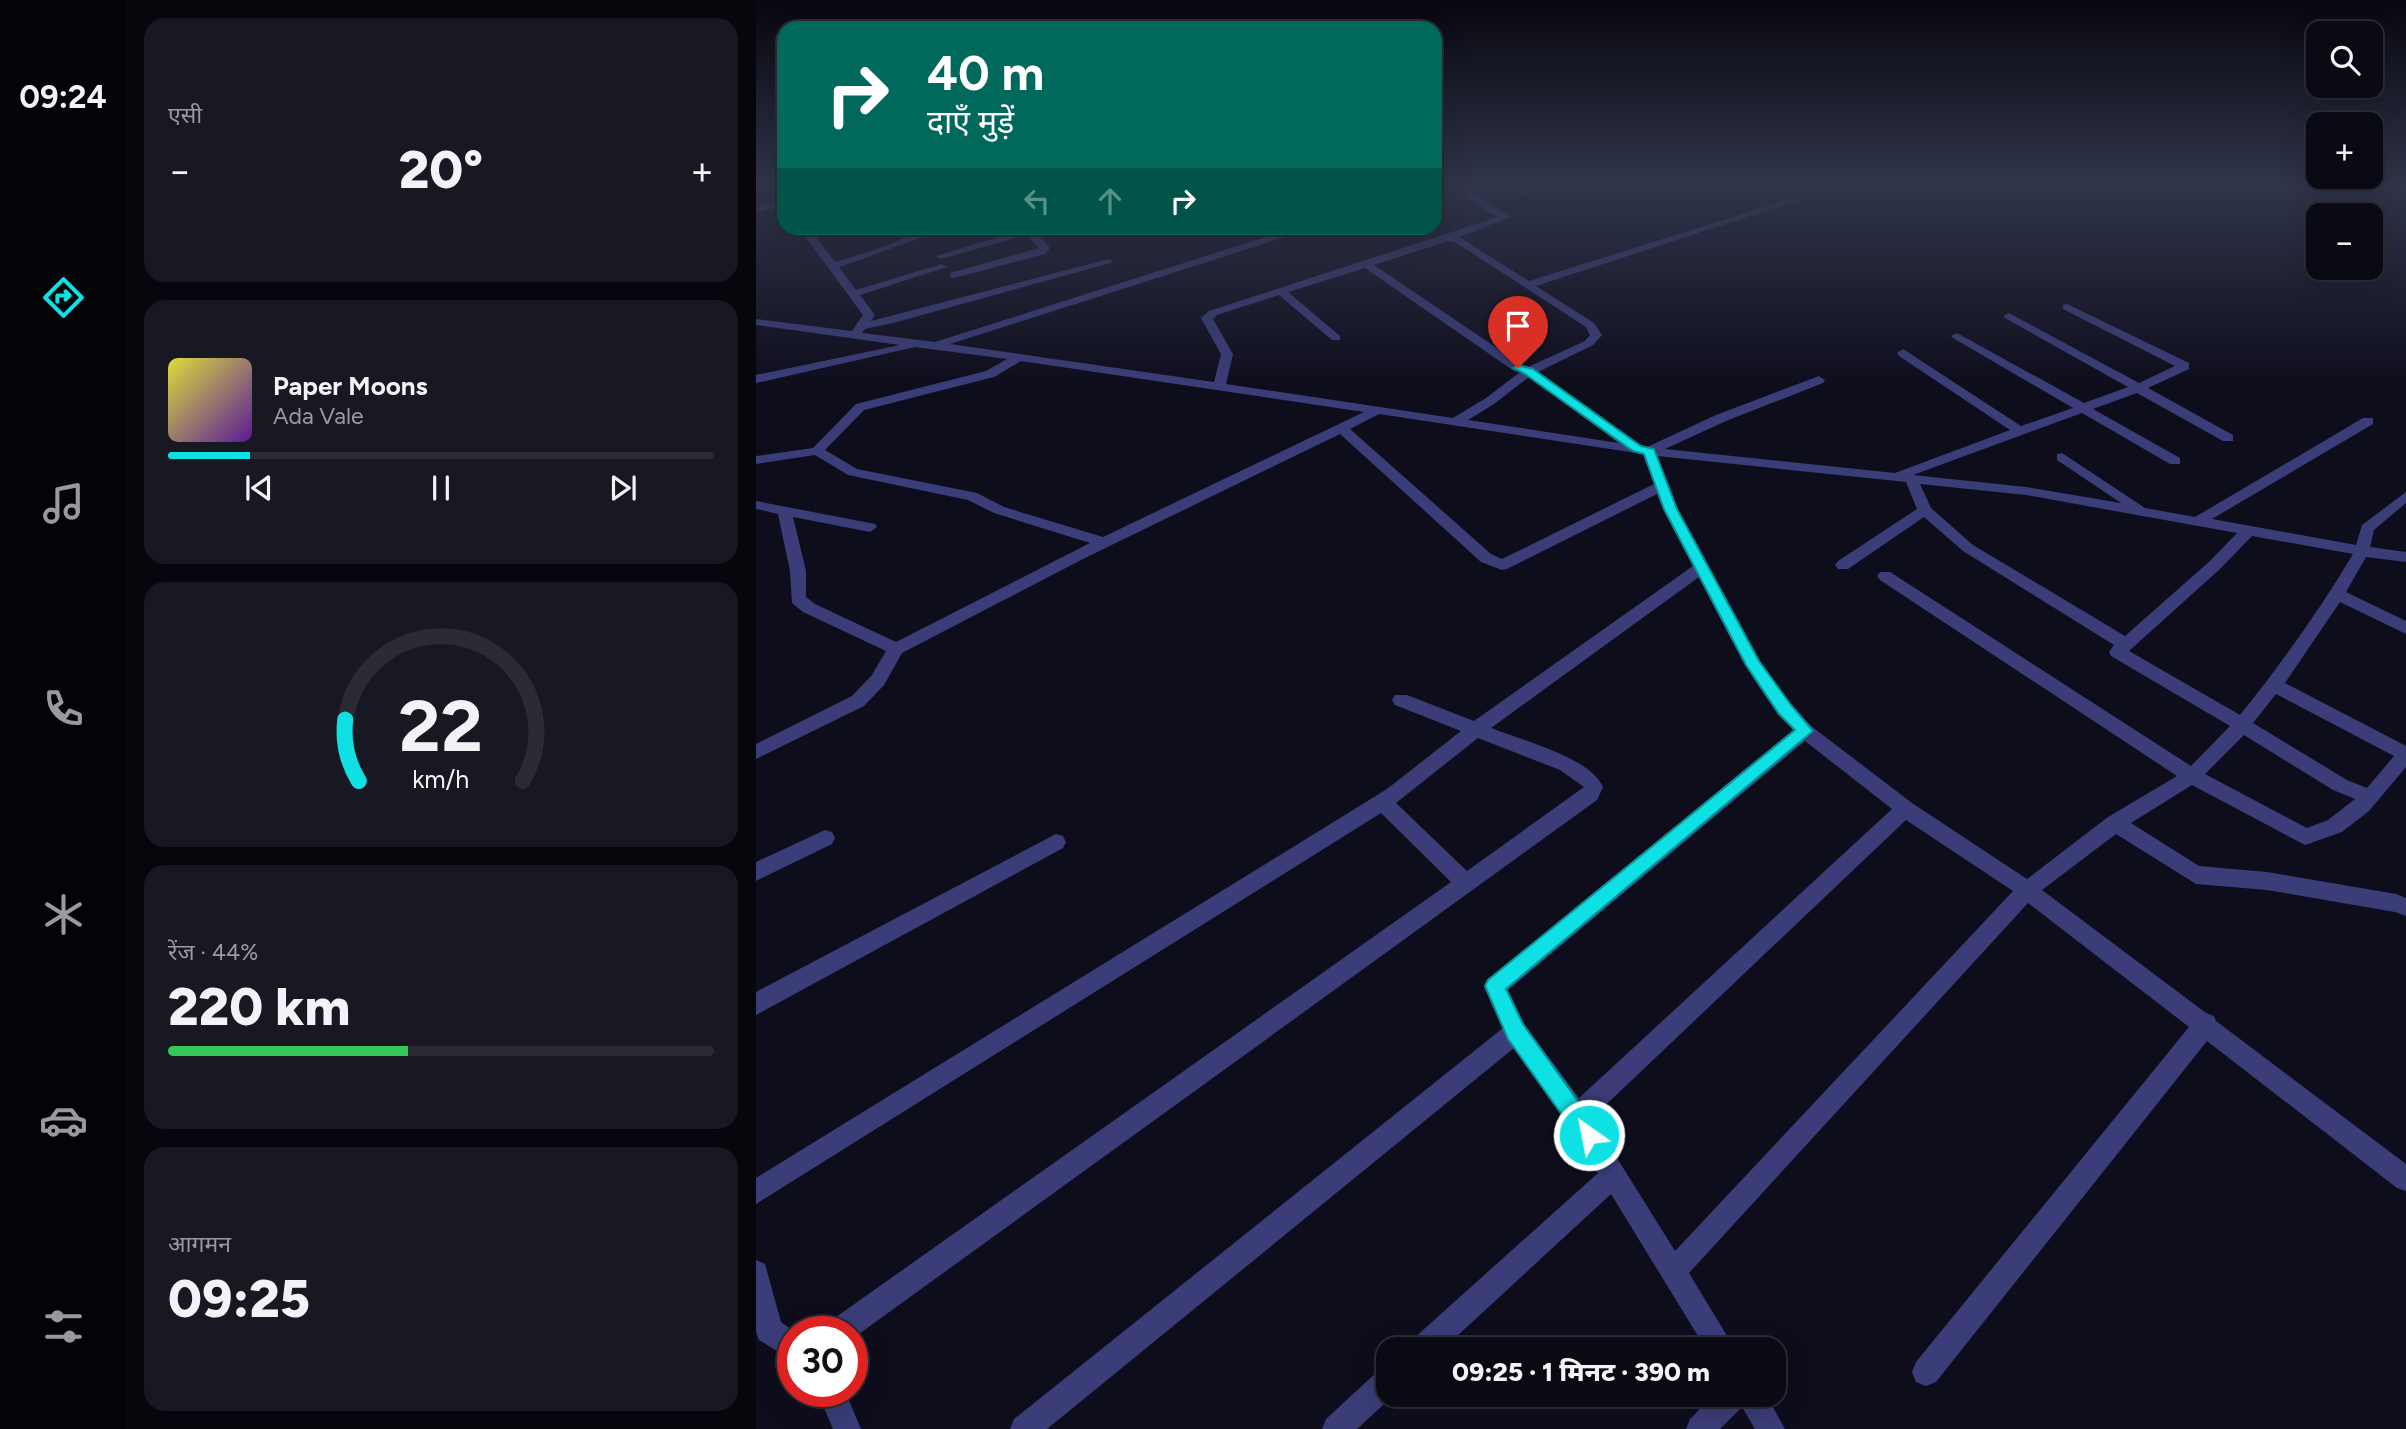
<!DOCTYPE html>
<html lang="hi">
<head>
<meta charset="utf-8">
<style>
  body { margin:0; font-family:Figtree,"Noto Sans Devanagari",sans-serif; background:#181822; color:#f1f3f6; height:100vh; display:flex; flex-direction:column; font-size:26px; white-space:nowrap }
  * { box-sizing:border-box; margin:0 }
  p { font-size:23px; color:#999aa0 }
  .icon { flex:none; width:38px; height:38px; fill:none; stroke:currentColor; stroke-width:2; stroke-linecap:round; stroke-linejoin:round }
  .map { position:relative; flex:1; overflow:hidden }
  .panel { display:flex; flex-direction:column; gap:18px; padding:18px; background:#06060c; width:630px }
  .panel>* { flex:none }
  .banner { position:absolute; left:21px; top:21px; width:665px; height:214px; border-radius:21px; box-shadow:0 7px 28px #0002,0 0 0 2px #2a2b34; background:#00695c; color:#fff; overflow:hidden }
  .tools { position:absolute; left:1550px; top:21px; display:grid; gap:14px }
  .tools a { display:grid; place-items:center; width:77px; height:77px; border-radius:14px; background:#0a0a15; box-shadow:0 7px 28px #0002,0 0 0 2px #2a2b34; font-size:35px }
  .speed { position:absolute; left:21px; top:1316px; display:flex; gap:14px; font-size:35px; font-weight:700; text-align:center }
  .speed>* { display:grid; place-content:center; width:91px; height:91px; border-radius:50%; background:#0a0a15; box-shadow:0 7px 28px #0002,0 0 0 2px #2a2b34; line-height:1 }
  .speed .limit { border:10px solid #d22; background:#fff; color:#111 }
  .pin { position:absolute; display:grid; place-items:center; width:60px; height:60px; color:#fff; margin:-72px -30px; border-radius:50% 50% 50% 0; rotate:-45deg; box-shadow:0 0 7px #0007 }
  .pin .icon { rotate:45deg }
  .me { position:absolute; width:77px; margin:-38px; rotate:327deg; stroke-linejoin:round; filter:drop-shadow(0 0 5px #0008) }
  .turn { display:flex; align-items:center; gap:24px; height:147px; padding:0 35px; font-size:32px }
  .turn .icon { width:91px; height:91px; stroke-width:2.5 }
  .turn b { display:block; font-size:49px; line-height:60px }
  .lanes { display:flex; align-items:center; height:66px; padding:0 35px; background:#0003; justify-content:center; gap:35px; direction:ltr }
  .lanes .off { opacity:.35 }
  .big { font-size:52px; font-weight:800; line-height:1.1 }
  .panel .widget { flex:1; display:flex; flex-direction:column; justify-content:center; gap:10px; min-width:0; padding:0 24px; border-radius:21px; background:#181822 }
  .panel .dial { align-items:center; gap:0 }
  .dial svg { height:182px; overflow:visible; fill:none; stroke:#2a2b34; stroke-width:7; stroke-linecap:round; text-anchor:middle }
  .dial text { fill:#f1f3f6; stroke:none }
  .song { display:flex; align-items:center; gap:21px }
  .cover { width:84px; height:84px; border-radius:10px; background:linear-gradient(135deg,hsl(60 70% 55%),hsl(270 70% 35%)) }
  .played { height:7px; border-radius:4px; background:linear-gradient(90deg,#0fe0e3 15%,#2a2b34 15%) }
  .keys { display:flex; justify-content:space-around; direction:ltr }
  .heat { display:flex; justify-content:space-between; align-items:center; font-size:38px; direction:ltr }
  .charge { height:10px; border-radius:5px; background:linear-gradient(90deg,#34c759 44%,#2a2b34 0) }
  .trip { position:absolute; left:620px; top:1337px; width:410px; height:70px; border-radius:21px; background:#0a0a15; box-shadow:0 7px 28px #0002,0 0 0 2px #2a2b34; font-weight:800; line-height:70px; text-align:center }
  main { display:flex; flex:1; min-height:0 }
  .menu { display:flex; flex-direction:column; width:126px; justify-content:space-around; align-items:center; background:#040408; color:#999aa0 }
  .menu .icon { width:49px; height:49px }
  .menu .active { color:#0fe0e3 }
  .menu b { font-size:32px; color:#f1f3f6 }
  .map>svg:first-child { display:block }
</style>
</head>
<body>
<main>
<nav class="menu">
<b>09:24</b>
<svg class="icon active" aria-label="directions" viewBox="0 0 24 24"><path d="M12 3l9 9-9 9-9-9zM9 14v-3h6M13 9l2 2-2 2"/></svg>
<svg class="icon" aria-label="music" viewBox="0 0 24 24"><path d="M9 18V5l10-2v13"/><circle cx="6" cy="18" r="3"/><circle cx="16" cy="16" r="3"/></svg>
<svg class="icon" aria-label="phone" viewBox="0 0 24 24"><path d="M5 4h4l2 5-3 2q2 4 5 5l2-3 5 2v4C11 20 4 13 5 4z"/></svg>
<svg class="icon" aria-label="climate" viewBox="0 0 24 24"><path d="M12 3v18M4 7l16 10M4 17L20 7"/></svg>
<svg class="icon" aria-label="car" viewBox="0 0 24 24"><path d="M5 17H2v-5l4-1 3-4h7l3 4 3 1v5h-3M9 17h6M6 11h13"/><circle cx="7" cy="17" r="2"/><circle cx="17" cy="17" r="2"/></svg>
<svg class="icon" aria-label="filters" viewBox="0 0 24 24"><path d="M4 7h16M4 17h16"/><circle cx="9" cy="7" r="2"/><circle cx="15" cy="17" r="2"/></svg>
</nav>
<section class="panel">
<div class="widget"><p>एसी</p>
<div class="heat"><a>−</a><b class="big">20°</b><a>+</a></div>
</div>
<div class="widget">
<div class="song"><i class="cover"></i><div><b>Paper Moons</b><p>Ada Vale</p></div></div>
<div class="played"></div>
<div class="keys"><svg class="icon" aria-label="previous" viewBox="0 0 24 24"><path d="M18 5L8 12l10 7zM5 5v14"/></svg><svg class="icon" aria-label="pause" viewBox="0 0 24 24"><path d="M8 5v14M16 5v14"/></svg><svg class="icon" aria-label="next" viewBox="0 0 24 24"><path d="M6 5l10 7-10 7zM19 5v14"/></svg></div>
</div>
<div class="widget dial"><svg viewBox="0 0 100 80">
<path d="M14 69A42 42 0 1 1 86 69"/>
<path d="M14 69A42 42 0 0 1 8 42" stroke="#0fe0e3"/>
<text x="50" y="56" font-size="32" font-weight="700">22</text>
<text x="50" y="72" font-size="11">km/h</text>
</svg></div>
<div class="widget"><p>रेंज · 44%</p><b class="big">220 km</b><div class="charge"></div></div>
<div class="widget"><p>आगमन</p><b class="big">09:25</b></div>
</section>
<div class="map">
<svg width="1650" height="1429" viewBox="0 0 1650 1429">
  <rect width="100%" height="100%" fill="#0e0d1c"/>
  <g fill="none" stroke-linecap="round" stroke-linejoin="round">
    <path fill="#3a3d78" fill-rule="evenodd" d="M12 186H21L28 195V206L0 212V206L23 201Z
      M679 186H688L679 190Z
      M752 186H764L774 191 769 194Z
      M998 186H1009L1010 187 1005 190Z
      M707 192H713L755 217 703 237 773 281 1040 197V201L780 286 838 323 846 335 837 345 782 372 884 446 891 447 960 415 1063 376 1069 380 1067 383 970 421 909 449 1139 473 1254 430 1143 356 1141 353 1147 349 1265 426 1317 408 1197 338 1195 336 1201 333 1328 403 1372 387 1249 318 1247 316 1253 313 1383 383 1419 366 1307 309V305L1311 304 1433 363V369L1392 388 1477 435V441H1467L1381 393 1337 409 1424 458V464H1414L1326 413 1157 475 1270 487 1365 503 1301 460V454L1306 453 1389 508 1439 517 1607 418H1617V424L1456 519 1600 545 1606 525 1650 492V503L1618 530 1614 547 1650 552V562L1610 557 1590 592 1650 621V634L1584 602 1529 683 1650 746V767L1613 811 1586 832 1549 845 1436 785 1375 823 1443 866 1511 872 1640 894 1650 898V916L1639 912 1511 890 1440 884 1360 834 1286 890 1450 1013 1458 1016 1460 1021 1650 1164V1191L1641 1188 1451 1041 1180 1382 1170 1386 1160 1382 1156 1372 1160 1362 1433 1027 1272 903 933 1273 979 1349H950L855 1194 687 1349H653L657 1339 842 1173 813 1124 758 1048 291 1429H254L258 1419 747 1028 728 987 731 980 1037 730C996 686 971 630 943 577L735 728C765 740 834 757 847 787L841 800 96 1339V1332H70L73 1322 695 882 625 813 0 1204V1178L631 789 705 731 639 705 636 700 639 695H651L718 721 937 566 901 494 751 569 746 570 725 562 584 434 331 557 146 653 128 685 108 706 0 759V744L96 696 116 675 130 651 47 612 36 603 34 571 22 514 0 509V501L119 524 121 527 114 532 37 517 50 571V597L59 604 140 642 334 543 238 513 212 500 92 475 59 455 0 464V456L57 448 100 404 230 371 251 359 159 347 0 383V375L144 345 0 325V319L96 331 107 315 43 228H53L79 262C98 256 118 251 137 243 161 233 167 228 195 228L194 230C156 239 120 255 83 267L100 290 186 264 191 267 104 295 119 315 115 321 353 259 358 262 137 323 109 329 106 333 179 342 538 228H552L551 230 194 344 458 382 465 354 445 318 453 311 742 217 707 196ZM692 241 699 242 830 327 834 335 829 341 772 367 766 365 618 265ZM609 268 758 371 764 372 730 398 697 418 470 384 477 354 457 319 461 315 523 295 576 340H584V336L532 292ZM265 361 299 366 608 412 347 537 248 507 221 493 101 469 69 450 108 410 238 377ZM773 377 863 443 712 420 738 404ZM623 414 887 454 898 484 746 559 735 554 594 429ZM901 456 1150 482 1161 509 1082 561 1079 565 1082 569H1092L1168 517 1207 551 1358 645 1353 652 1355 656 1474 726 1435 766 1134 572H1124L1121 576 1124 580 1421 776 1352 817 1271 879 1156 803 1055 726 1035 705 1004 661 921 510ZM1164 484 1270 495 1481 533 1454 561 1369 636 1217 545 1175 508ZM1496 536 1597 554C1563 611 1525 664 1484 715L1373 651 1464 569ZM1520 694 1638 756 1611 788 1591 780 1497 723ZM1488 735 1577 790 1599 799 1572 820 1551 828 1449 774ZM722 738 804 770 828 787 711 871 640 803ZM1049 741 1136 809 823 1098 768 1024 752 990ZM1150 820 1257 891 919 1251 836 1118Z
      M264 228H274L293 246V250L289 254 198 278 194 277V273L283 248 270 235 185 259 180 256 265 230Z
      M69 830 76 832 79 838 76 844 0 881V862Z
      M300 834 307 836 310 842 307 848 0 1015V992Z
      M0 1260 9 1264 25 1322 39 1332 37 1361 3 1340 0 1331Z
      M632 1367V1395H638L601 1429H566L570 1419 622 1371Z
      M61 1391H89L105 1429H77Z
      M958 1395H1010L1029 1429H999L986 1407 964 1429H930L934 1419Z"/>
  </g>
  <linearGradient id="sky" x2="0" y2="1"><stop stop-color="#08070f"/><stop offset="0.48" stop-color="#30354b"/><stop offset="1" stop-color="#30354b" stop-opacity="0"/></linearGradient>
  <rect width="1650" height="386" fill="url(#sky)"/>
  <path fill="#0fe0e3" stroke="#0a9294" stroke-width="2" d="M762 365 777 369 885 446 898 449 921 509 1003 661 1035 705 1057 731 750 989 767 1024 841 1128 844 1135 841 1143 833 1146 826 1143 752 1039 729 986 732 980 1039 730 1023 714 990 665 908 509 888 454 877 451 769 374 757 368Z"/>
</svg>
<div class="tools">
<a><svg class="icon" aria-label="search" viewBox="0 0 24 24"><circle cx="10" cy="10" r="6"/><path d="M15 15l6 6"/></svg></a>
<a>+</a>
<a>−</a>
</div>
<div class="speed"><div class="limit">30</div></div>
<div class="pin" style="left:762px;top:368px;background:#d93025"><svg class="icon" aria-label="arrive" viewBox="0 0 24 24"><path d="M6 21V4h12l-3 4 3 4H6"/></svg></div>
<svg class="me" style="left:833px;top:1135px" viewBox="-20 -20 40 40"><circle r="17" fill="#0fe0e3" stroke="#fff" stroke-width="3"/><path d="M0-11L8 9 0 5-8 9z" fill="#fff"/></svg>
<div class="trip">09:25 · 1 मिनट · 390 m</div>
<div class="banner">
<div class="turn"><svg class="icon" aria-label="right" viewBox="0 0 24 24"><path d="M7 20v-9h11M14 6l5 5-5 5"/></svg><div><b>40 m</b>दाएँ मुड़ें</div></div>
<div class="lanes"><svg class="icon off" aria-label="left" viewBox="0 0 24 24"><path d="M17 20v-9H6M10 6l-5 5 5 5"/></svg><svg class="icon off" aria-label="ahead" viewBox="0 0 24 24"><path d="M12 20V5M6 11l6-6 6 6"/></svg><svg class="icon" aria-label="right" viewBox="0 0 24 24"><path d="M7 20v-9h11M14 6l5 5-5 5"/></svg></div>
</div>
</div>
</main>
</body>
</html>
